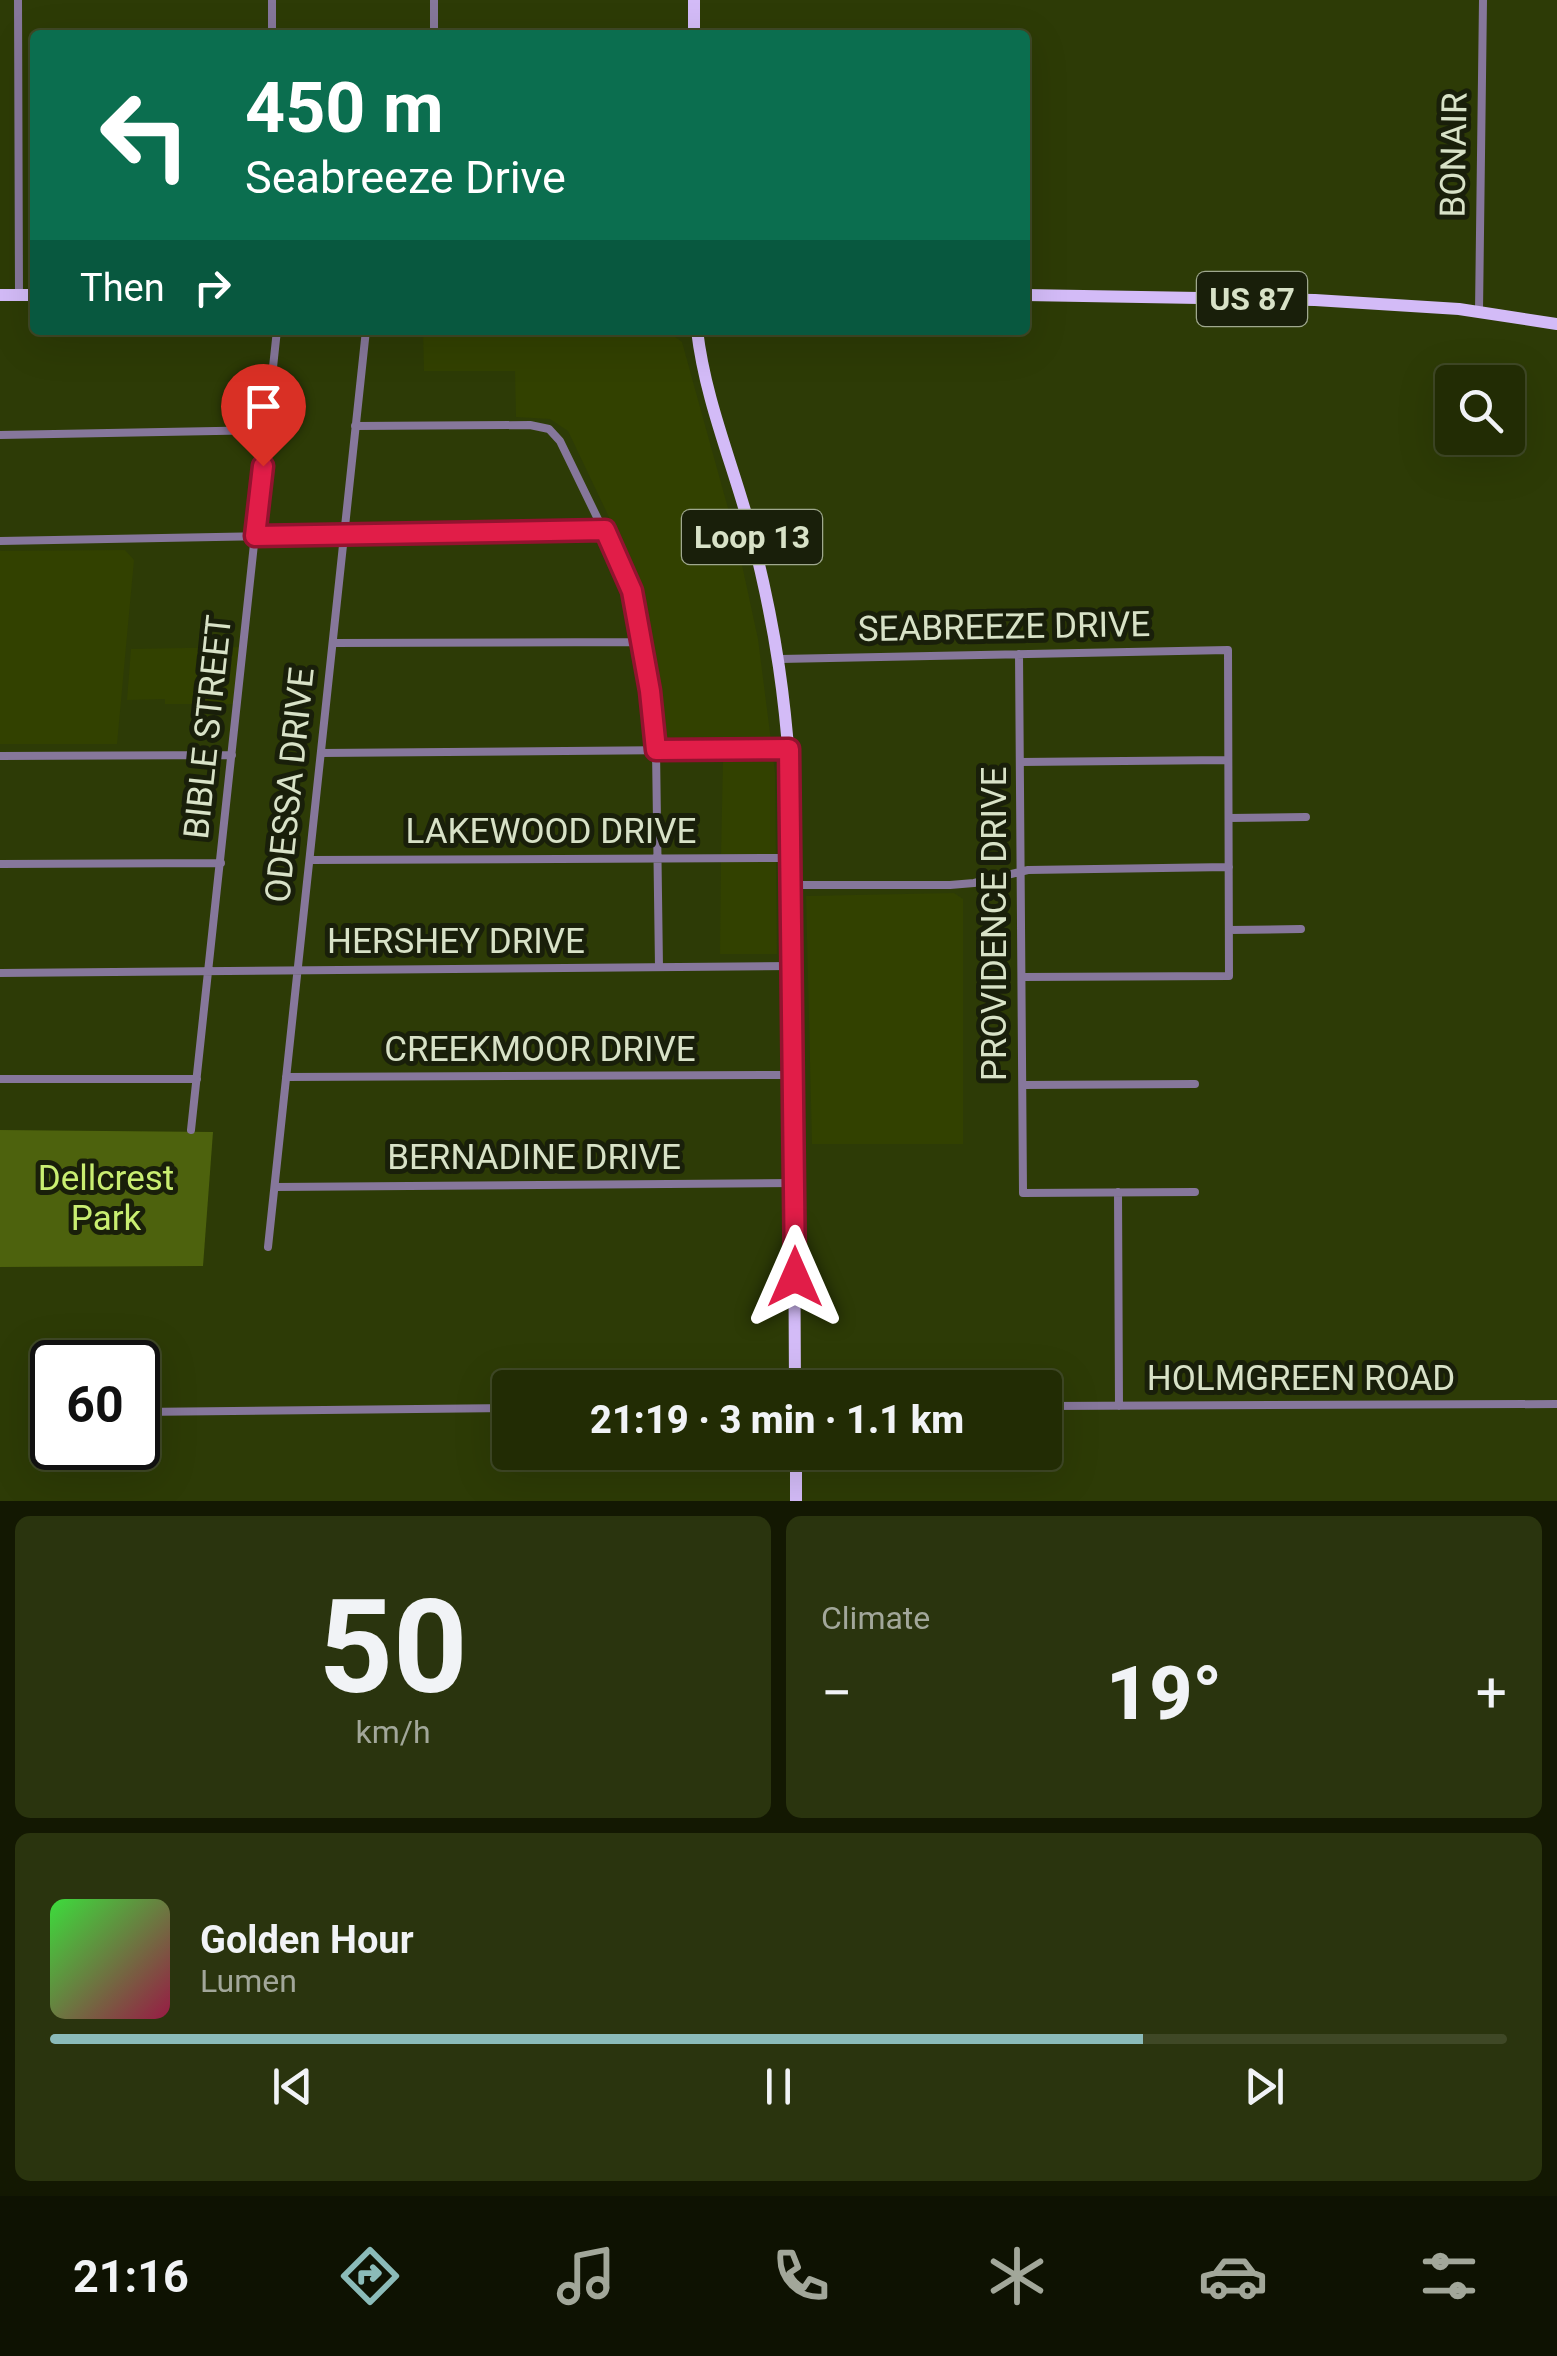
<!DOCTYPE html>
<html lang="en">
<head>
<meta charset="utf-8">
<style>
  body { margin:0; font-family:Roboto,sans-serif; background:#2a340e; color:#f1f3f6; height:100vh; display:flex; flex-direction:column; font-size:38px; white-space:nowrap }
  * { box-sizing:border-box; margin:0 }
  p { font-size:32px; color:#a2a79a }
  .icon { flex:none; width:55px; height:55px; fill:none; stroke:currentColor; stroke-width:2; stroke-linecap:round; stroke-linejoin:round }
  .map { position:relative; height:1501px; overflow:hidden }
  .side { display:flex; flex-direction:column; gap:15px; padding:15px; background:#131802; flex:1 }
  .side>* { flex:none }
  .hud { position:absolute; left:30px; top:30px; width:1000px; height:305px; border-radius:10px; box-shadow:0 10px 40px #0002,0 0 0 2px #3f4826; background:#0b6e4f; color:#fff; overflow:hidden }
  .controls { position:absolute; left:1435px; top:365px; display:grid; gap:20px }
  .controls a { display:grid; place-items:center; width:90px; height:90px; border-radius:10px; background:#222c04; box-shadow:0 10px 40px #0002,0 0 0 2px #3f4826; font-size:50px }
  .speed { position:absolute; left:30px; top:1340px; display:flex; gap:20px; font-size:50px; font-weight:700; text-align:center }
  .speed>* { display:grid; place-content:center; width:130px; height:130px; border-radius:50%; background:#222c04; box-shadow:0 10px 40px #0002,0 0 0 2px #3f4826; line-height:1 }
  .speed .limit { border:5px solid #111; border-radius:15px; background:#fff; color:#111 }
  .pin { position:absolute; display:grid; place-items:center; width:85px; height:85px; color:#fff; margin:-102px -42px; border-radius:50% 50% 50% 0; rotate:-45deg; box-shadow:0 0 10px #0007 }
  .pin .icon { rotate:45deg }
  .me { position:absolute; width:110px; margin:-55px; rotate:0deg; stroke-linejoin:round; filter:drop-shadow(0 0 8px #0008) }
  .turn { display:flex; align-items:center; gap:35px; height:210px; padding:0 50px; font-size:45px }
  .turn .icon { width:130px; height:130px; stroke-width:2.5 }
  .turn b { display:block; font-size:70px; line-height:85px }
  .then { display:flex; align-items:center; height:95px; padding:0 50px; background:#0003; gap:20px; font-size:38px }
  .big { font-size:75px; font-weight:800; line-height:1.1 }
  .side .card { flex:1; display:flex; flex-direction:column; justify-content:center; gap:15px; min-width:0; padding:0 35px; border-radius:15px; background:#2a340e }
  .side .dial { align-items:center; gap:0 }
  .dial b { font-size:130px; line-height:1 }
  .song { display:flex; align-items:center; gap:30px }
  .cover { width:120px; height:120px; border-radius:15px; background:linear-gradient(135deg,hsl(120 70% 55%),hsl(340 70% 35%)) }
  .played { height:10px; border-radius:5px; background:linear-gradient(90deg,#8bbbb9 75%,#3f4826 75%) }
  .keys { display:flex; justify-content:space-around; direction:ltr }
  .heat { display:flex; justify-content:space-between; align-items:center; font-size:55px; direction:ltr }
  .side .tiles { flex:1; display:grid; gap:15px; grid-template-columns:1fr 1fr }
  .card:last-child { grid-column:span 2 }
  .trip { position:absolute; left:492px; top:1370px; width:570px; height:100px; border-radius:10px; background:#222c04; box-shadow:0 10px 40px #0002,0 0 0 2px #3f4826; font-weight:800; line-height:100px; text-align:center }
  .menu { display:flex; height:160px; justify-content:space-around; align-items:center; background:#0e1202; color:#a2a79a }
  .menu .icon { width:70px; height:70px }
  .menu .selected { color:#8bbbb9 }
  .menu b { font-size:45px; color:#f1f3f6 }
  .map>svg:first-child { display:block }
</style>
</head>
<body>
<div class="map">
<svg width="1557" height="1501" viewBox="0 0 1557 1501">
  <rect width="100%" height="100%" fill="#2d3b06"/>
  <path fill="#324100" d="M423 330H666L682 342 736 537 758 639 775 772 776 855 721 854 723 761 673 758 664 729 648 620 637 576 568 431 550 419 516 417 515 371H424Z
    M125 550 134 560 117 744H0V551Z
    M239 647 233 704H165V699L127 700 131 649Z
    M721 861 776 862 777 954H720Z
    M954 893 963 899V1144H812L806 896Z"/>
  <path fill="#4d620d" d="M0 1130 213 1132 203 1266 0 1267Z"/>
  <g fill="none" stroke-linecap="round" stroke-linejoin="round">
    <path stroke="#86779b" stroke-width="8" d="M18 0 19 295
      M272 0V35
      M434 0V35
      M1479 311 1483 0
      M355 426 530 425 549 429 560 441 628 581 645 658 656 750 659 967
      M0 435 266 430
      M0 541 605 530
      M333 643 642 642
      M1019 654 1023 1193 1195 1192
      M780 659 1228 650 1229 976 1022 977
      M321 753 789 749
      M0 756 232 755
      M1020 762 1228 760
      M1229 818 1306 817
      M310 860 792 858
      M0 864 221 863
      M792 885H950L974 883 1028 870 1229 867
      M1229 930 1301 929
      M0 973 793 966
      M286 1077 793 1075
      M0 1079H197
      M1023 1085 1195 1084
      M191 1130 277 330
      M275 1187 794 1183
      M1118 1192 1119 1406
      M268 1247 366 330
      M1045 1406 1557 1404
      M138 1412 510 1408
      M35 1413H52"/>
    <path stroke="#d3bbf7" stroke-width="12" d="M694 0V35
      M0 295H35
      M1025 295 1315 300 1459 309 1557 324
      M697 330C705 399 732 462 750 528 776 627 787 705 792 807L795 1388
      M796 1452V1501"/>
  </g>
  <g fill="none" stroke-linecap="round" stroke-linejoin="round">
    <defs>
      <path id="route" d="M263 466 255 536 605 530 632 591 650 691 656 750 789 749 795 1277"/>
    </defs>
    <use href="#route" stroke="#92132f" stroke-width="25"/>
    <use href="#route" stroke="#e11d48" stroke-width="18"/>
  </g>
  <g text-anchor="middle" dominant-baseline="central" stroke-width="10" stroke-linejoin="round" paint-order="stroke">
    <g fill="#191f0a" stroke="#9fa88e" stroke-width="2.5">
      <rect x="1197" y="272" width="110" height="54" rx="8"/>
      <rect x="682" y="510" width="140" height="54" rx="8"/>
    </g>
    <g font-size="32" font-weight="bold" fill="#d8e2c7">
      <text x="1252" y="299">US 87</text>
      <text x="752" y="537">Loop 13</text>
    </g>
    <g font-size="35" fill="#d8e2c7" stroke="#191f0a">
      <text transform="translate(1454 155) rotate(-89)">BONAIR</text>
      <text transform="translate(1004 627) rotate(-1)">SEABREEZE DRIVE</text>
      <text transform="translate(208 727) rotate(-84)">BIBLE STREET</text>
      <text transform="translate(290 785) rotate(-84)">ODESSA DRIVE</text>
      <text x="551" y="831">LAKEWOOD DRIVE</text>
      <text transform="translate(994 924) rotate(-90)">PROVIDENCE DRIVE</text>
      <text x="456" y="941">HERSHEY DRIVE</text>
      <text x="540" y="1049">CREEKMOOR DRIVE</text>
      <text x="534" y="1157">BERNADINE DRIVE</text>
      <text x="1301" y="1378">HOLMGREEN ROAD</text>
    </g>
    <g font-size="35" fill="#c9ee71" stroke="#191f0a">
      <text x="106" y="1178">Dellcrest<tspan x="106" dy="40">Park</tspan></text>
    </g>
  </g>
</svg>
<div class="controls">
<a><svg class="icon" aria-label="search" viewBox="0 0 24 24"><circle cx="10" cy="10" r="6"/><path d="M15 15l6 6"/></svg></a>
</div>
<div class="speed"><div class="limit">60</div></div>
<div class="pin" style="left:263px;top:466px;background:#d93025"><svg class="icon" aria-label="arrive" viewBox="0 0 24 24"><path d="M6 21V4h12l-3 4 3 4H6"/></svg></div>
<svg class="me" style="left:795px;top:1277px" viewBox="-20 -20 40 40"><path d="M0-17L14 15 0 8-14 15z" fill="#e11d48" stroke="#fff" stroke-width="4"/></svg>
<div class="trip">21:19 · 3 min · 1.1 km</div>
<div class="hud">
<div class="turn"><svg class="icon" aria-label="left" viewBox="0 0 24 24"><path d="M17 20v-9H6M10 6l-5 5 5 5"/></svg><div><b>450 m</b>Seabreeze Drive</div></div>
<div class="then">Then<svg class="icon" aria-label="right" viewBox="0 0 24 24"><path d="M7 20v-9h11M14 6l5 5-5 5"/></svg></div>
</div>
</div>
<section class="side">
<div class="tiles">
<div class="card dial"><b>50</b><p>km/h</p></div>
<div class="card"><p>Climate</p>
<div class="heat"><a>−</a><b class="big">19°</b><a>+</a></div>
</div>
<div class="card">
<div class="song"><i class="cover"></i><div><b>Golden Hour</b><p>Lumen</p></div></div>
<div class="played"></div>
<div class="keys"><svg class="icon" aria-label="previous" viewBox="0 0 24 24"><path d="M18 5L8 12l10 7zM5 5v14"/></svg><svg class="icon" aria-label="pause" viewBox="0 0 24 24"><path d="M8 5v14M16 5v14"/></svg><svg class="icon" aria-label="next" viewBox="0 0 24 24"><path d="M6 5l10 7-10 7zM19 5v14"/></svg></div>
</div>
</div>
</section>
<nav class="menu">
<b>21:16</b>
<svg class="icon selected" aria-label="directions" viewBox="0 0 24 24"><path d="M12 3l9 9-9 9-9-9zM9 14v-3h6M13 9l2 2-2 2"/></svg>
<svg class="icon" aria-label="music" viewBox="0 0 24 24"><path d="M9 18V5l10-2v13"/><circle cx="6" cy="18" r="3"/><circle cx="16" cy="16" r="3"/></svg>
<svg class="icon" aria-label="phone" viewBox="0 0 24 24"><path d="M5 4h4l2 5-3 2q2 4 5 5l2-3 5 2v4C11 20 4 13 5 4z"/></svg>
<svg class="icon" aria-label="climate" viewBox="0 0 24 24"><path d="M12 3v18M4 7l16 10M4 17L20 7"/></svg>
<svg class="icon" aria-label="car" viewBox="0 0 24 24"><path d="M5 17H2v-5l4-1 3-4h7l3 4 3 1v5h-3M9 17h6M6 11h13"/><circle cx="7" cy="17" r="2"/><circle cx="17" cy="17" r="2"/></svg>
<svg class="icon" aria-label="filters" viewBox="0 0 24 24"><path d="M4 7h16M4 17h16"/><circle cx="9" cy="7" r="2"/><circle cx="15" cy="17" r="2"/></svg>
</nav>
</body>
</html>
